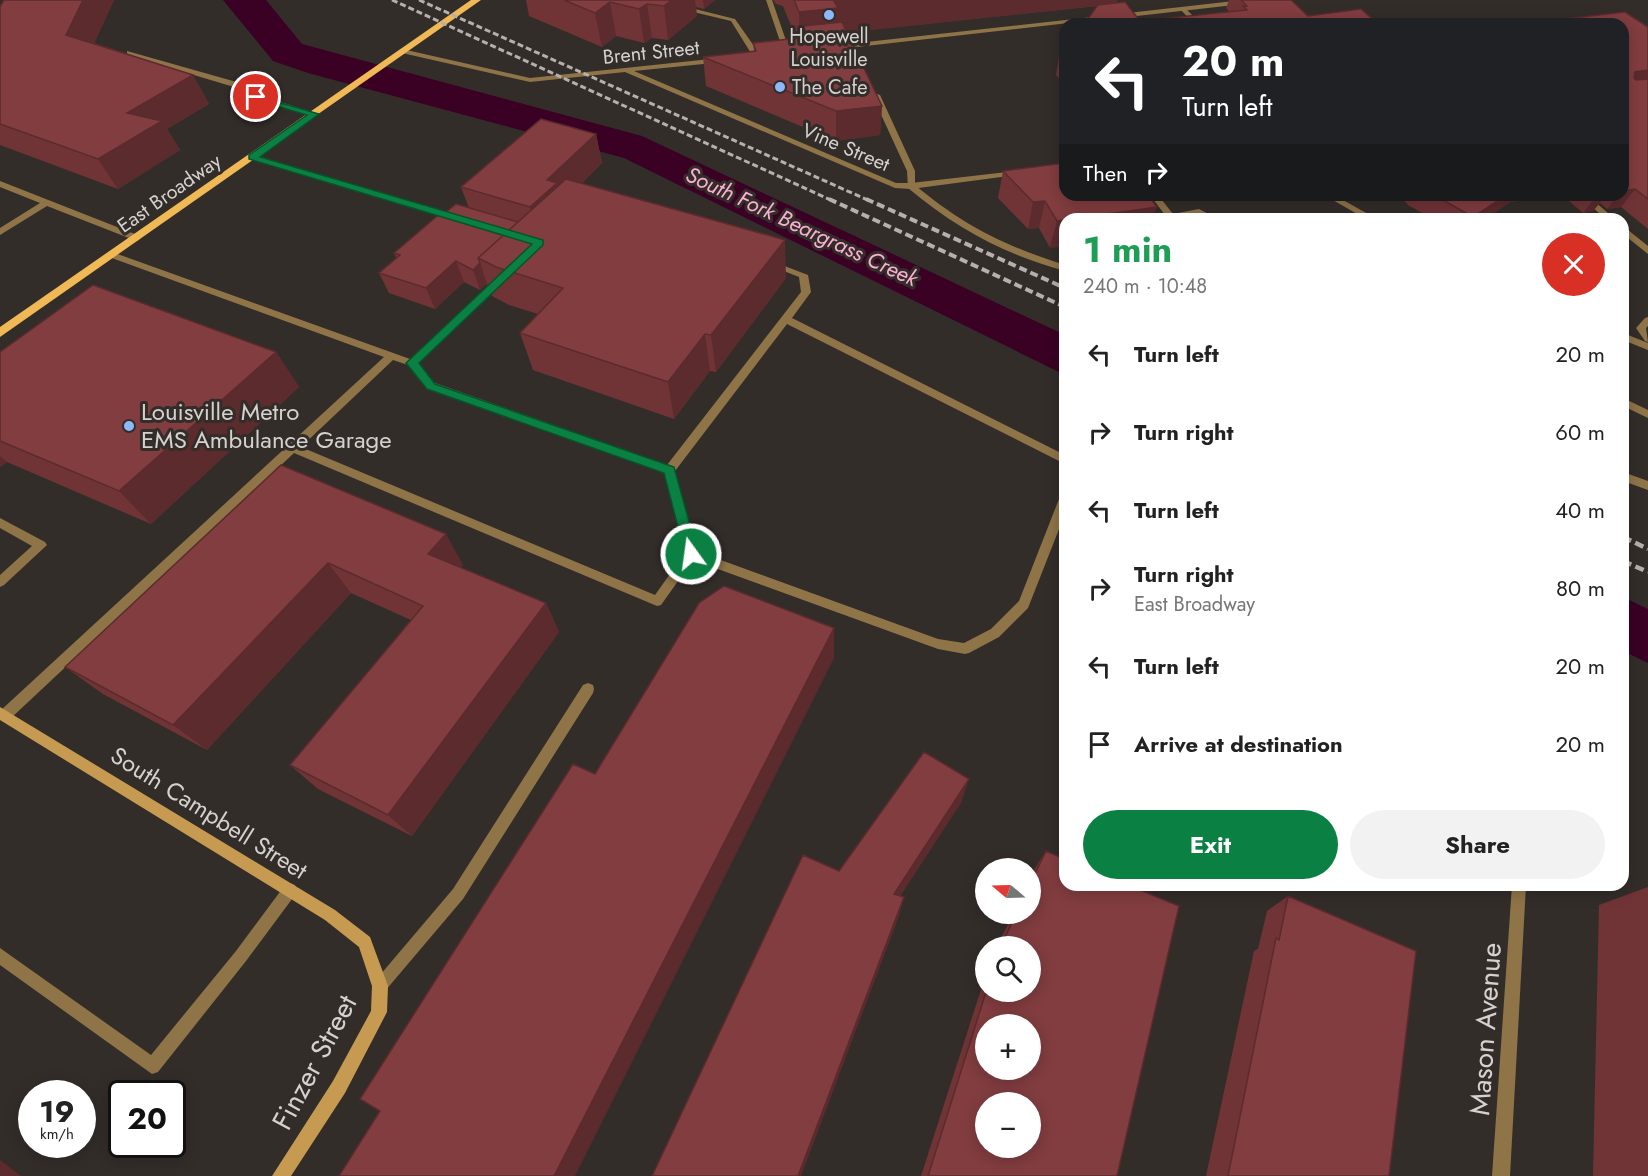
<!DOCTYPE html>
<html lang="en">
<head>
<meta charset="utf-8">
<style>
  body { margin:0; font-family:Jost,sans-serif; background:#f2f2f2; color:#222; height:100vh; display:flex; flex-direction:column; font-size:22px; white-space:nowrap }
  * { box-sizing:border-box; margin:0 }
  p { font-size:20px; color:#767676 }
  .icon { flex:none; width:33px; height:33px; fill:none; stroke:currentColor; stroke-width:2; stroke-linecap:round; stroke-linejoin:round }
  .map { position:relative; flex:1; overflow:hidden }
  .drawer { position:absolute; left:1059px; top:213px; width:570px; height:678px; display:flex; flex-direction:column; background:#fff; border-radius:18px; box-shadow:0 3px 15px #0003 }
  .drawer>* { flex:none }
  .guide { position:absolute; left:1059px; top:18px; width:570px; height:183px; border-radius:18px; box-shadow:0 3px 15px #0003; background:#202124; color:#fff; overflow:hidden }
  .needle { width:39px; rotate:289deg }
  .fabs { position:absolute; left:975px; top:858px; display:grid; gap:12px }
  .fabs a { display:grid; place-items:center; width:66px; height:66px; border-radius:50%; background:#fff; box-shadow:0 3px 15px #0003; font-size:30px }
  .speed { position:absolute; left:18px; top:1080px; display:flex; gap:12px; font-size:30px; font-weight:700; text-align:center }
  .speed>* { display:grid; place-content:center; width:78px; height:78px; border-radius:50%; background:#fff; box-shadow:0 3px 15px #0003; line-height:1 }
  .speed small { font-size:15px; font-weight:400 }
  .speed .limit { border:3px solid #111; border-radius:9px; background:#fff; color:#111 }
  .pin { position:absolute; display:grid; place-items:center; width:51px; height:51px; color:#fff; margin:-26px; border:3px solid #fff; border-radius:50%; box-shadow:0 2px 6px #0007 }
  .me { position:absolute; width:66px; margin:-33px; rotate:346deg; stroke-linejoin:round; filter:drop-shadow(0 0 4px #0008) }
  .turn { display:flex; align-items:center; gap:21px; height:126px; padding:0 24px; font-size:27px }
  .turn .icon { width:78px; height:78px; stroke-width:2.5 }
  .turn b { display:block; font-size:42px; line-height:51px }
  .then { display:flex; align-items:center; height:57px; padding:0 24px; background:#0003; gap:12px; font-size:22px }
  .round { display:grid; place-items:center; flex:none; width:63px; height:63px; border-radius:32px; background:#f2f2f2 }
  .overview { display:flex; align-items:center; justify-content:space-between; height:102px; padding:0 24px }
  h1 { font-size:36px; font-weight:700; line-height:45px; color:#1e9e55 }
  .primary-button { display:flex; gap:12px; margin-top:auto; padding:12px 24px }
  .primary-button a { flex:1; height:69px; border-radius:36px; background:#0b8043; color:#fff; font-size:24px; font-weight:700; line-height:69px; text-align:center }
  .primary-button a+a { background:#f2f2f2; color:#222 }
  ul { padding:0; list-style:none }
  li { display:flex; align-items:center; gap:18px; height:78px; padding:0 24px }
  li div { flex:1 }
  li b { display:block; font-size:22px }
  li em { font-style:normal }
  .map>svg:first-child { display:block }
  .water { fill:#3a0124 }
  .lines { fill:none; stroke-linecap:round; stroke-linejoin:round }
  .service { fill:#8f7448; fill-rule:evenodd }
  .minor { fill:#8f7448; fill-rule:evenodd }
  .secondary { fill:#c69b51; fill-rule:evenodd }
  .primary { fill:#f1b956; fill-rule:evenodd }
  .rail-far2 { stroke:#b5b0ae; stroke-width:3; stroke-dasharray:6 3; stroke-linecap:butt }
  .rail-far1 { stroke:#b5b0ae; stroke-width:4; stroke-dasharray:8 4; stroke-linecap:butt }
  .rail { stroke:#b5b0ae; stroke-width:4.5; stroke-dasharray:9 4.5; stroke-linecap:butt }
  .wall { fill:#703437 }
  .shaded-wall { fill:#5b2b2d }
  .building { fill:#823d40; stroke:#5b2b2d; stroke-width:1.5; fill-rule:evenodd }
  .route { fill:#0b8043; stroke:#07532c; stroke-width:1.5 }
  .poi-dot { fill:#8db9fc; stroke:#332d2a; stroke-width:2 }
  .labels { text-anchor:middle; stroke-width:6; stroke-linejoin:round; paint-order:stroke }
  .far-poi-label { font-size:20px; fill:#d5d1cf; stroke:#332d2a }
  .far-street-label { font-size:20px; fill:#d5d1cf; stroke:#332d2a }
  .far-water-label { font-size:22px; font-style:italic; fill:#fbafd3; stroke:#332d2a }
  .poi-label { font-size:24px; fill:#d5d1cf; stroke:#332d2a; text-anchor:start }
  .street-label { font-size:24px; fill:#d5d1cf; stroke:#332d2a }
  .near-street-label { font-size:28px; fill:#d5d1cf; stroke:#332d2a }
</style>
</head>
<body>
<div class="map">
<svg width="1648" height="1176" viewBox="0 0 1648 1176">
  <rect width="100%" height="100%" fill="#332d2a"/>
  <path class="water" d="M223,0H266L302,44L642,136L1065,335V375L624,158L308,73L273,61Z
    M1623,597L1648,609V663L1623,651Z"/>
  <g class="lines">
    <path class="service" d="M766,0H772L791,55L784,53Z
      M683,6L735,19L761,56L754,58L731,21L681,9L680,8Z
      M1181,8H1185L1201,24H1194L1181,10Z
      M127,51L240,83L259,95L318,114L314,116L253,99L234,87L127,55Z
      M873,93L880,95L915,171V185C964,226 1005,246 1065,265V271C1004,254 957,229 908,188L907,171L872,95Z
      M249,155H255L460,217L453,219L249,159Z
      M0,181L140,236L141,238L137,241L134,240L47,206L0,235V228L40,203L0,187Z
      M1150,195H1158L1173,214L1199,209L1218,219H1207L1198,215L1168,219Z
      M1578,195H1587L1615,219H1606Z
      M1623,226L1648,246V254L1623,234Z
      M112,252L410,359L498,277H504V281L418,363L435,383L667,465L801,292L799,277L766,264L771,261L774,262L808,275L811,292L792,318L1065,455V464L787,324L675,471L696,551L938,639L964,643L991,629L1019,601L1059,499L1065,495V514L1028,608L999,637L969,653L965,654L938,649L693,560L661,605L657,606L294,453L10,719L5,721L0,718V711L384,357L109,257V253ZM393,360L408,365L427,389L664,473L685,553L655,595L301,447Z
      M1648,317V326L1646,328L1648,342L1645,341L1636,328L1645,318Z
      M1623,398L1648,410V418L1623,406Z
      M1623,472L1648,481V490L1623,481Z
      M0,518L45,542L47,545L4,585L0,587V575L32,546L0,528Z
      M588,683L593,685L594,689L593,693L463,899L385,991L380,994L375,991L372,986L375,981L453,889L583,685Z
      M290,883L295,885L297,890L295,895L246,961L158,1072L152,1074L0,965V948L151,1055L236,951L285,885Z"/>
    <path class="minor" d="M1243,0H1264L1261,2L1119,18L1116,16L1119,14Z
      M1102,16L1105,18L1104,19L839,49L835,47L839,45Z
      M402,49L530,78L720,58L724,60L723,62L634,71L896,183H911L1016,171L1020,173L1016,175L911,189L895,188L625,72L530,82L402,53Z
      M1324,195H1334L1377,219H1366Z
      M1623,333L1648,343V350L1623,340Z
      M1512,885H1526L1510,1176H1492Z"/>
    <path class="secondary" d="M0,707L335,910L370,937L388,986L387,1012L345,1093L291,1176H272L333,1081L371,1011L372,986L359,947L325,920L0,720Z"/>
    <path class="primary" d="M471,0H481L0,337V327Z"/>
    <path class="rail-far2" d="M392,0L833,201
      M419,0L870,201"/>
    <path class="rail-far1" d="M829,199L1065,307
      M866,199L1065,288"/>
    <path class="rail" d="M1623,537L1648,549
      M1623,561L1648,572"/>
  </g>
  <path class="wall" d="M4,0H114L94,43L193,75L209,104L167,129L180,150L118,189L0,145V7Z
    M526,0H715L704,9L696,7L697,16L668,40L652,38L644,43L616,36L602,47L529,16Z
    M773,0H1117V3L1140,21L1230,12L1226,8L1229,0H1291L1308,16L1378,24H1084L1098,6L878,29L847,33L882,106L880,135L836,141L706,86L703,57L754,51L753,43L796,38L783,6L776,4Z
    M1648,27V229L1621,207L1607,209L1600,203L1593,211L1583,213L1562,195L1510,202L1485,219H1433L1408,205L1399,195H1623Z
    M1065,49V85L1056,75L1059,57Z
    M596,134L602,163L582,183L786,278L716,372L710,371L674,419L533,370L520,333L538,314L509,305L492,296L487,284L480,290L464,282L435,309L389,293L379,273L396,258L394,253L446,212L469,208L461,187Z
    M1003,171L1065,195L1050,248L1039,228L1028,229L998,198Z
    M0,352H276L299,387L151,524L7,462L0,467Z
    M281,465L463,565L460,567L546,603L559,632L412,836L318,789L290,765L411,620L351,593L207,750L103,694L65,667Z
    M1046,851L1117,1176H921L986,974V992H1030V946H997L1013,914H1030V876Z
    M1648,887V1176H1593L1599,905Z
    M1288,896L1389,1176H1206L1254,951L1258,949L1267,911Z"/>
  <path class="shaded-wall" d="M83,0H114L85,64L66,35Z
    M672,0H695L697,16L668,40L664,6Z
    M703,0H715L704,9Z
    M842,0H1117L1115,12L1103,5L808,37L803,26V46H800L799,12L834,1Z
    M610,2L616,36L602,47L595,13Z
    M647,4L652,38L644,43L639,9Z
    M1648,70V86L1623,90L1635,72Z
    M193,75L209,104L167,129L180,150L118,189L98,159L127,113Z
    M882,106L880,135L836,141V111Z
    M596,134L602,163L562,203L538,236L530,207L547,180Z
    M1635,189L1621,207L1607,209L1618,195H1623V191Z
    M1506,195H1562L1510,202L1485,219H1471L1473,217Z
    M1597,195H1606L1593,211L1583,213Z
    M1045,201L1039,228L1028,229L1033,202Z
    M1157,207L1153,219H1070Z
    M1065,220V246L1050,248L1057,221Z
    M785,240L786,278L716,372L711,335Z
    M456,261L464,282L435,309L426,288Z
    M480,263L487,284L480,290L473,270Z
    M705,334L710,371L674,419L668,382Z
    M276,352L299,387L151,524L119,491Z
    M0,456L7,462L0,467Z
    M446,534L463,565L446,584L428,554Z
    M328,563L351,593L207,750L173,725Z
    M546,603L559,632L412,836L388,815Z
    M834,628V658L575,1176H554Z
    M969,779L961,803L890,912L894,894Z
    M904,897L899,916L801,1176H798Z
    M0,1160L21,1176H0Z"/>
  <path class="building" d="M4,0H83L66,35L193,75L127,113L162,121L98,159L0,124V7Z
    M564,0H672L664,6L647,4L639,9L610,2L595,13Z
    M794,0H842L834,1L838,8L799,12Z
    M1241,0H1291L1308,16L1361,9L1378,24H1084L1098,5L1125,2L1140,21L1247,10L1243,6H1247Z
    M1625,12L1648,27V70L1635,72L1634,78L1636,80L1648,79V199L1635,189L1623,191V24H1521Z
    M842,22L882,106L836,111L703,57L756,51L753,43L808,37L803,26Z
    M1065,49V63L1059,57Z
    M541,119L596,134L547,180L557,183L530,207L461,187Z
    M1065,163V195H1148L1157,207L1057,221L1045,201L1033,202L1003,171Z
    M566,179L785,240L711,335L705,334L668,382L520,333L563,288L496,267L478,258Z
    M1434,195H1506L1473,217Z
    M456,204L518,222L478,258L480,263L473,270L456,261L426,288L379,273L400,255L394,253L443,211L446,212Z
    M93,285L276,352L119,491L0,441V352Z
    M281,465L446,534L428,554L546,603L388,815L290,765L423,606L328,563L173,725L65,667Z
    M724,586L834,628L554,1176H339L380,1111L360,1099L573,764L595,774L699,603Z
    M924,752L969,779L894,894L904,897L798,1176H652L803,855L839,871Z
    M1046,851L1065,859V885H1128L1179,906L1117,1176H928L986,992H1030V946H1001L1016,914H1030V884ZM986,1024H1030V1070H986ZM986,1102H1030V1148H986Z
    M1288,896L1416,951L1389,1176H1228L1276,938L1279,940Z"/>
  <path class="route" d="M253,95L319,114L260,157L543,240V245L419,363L435,384L674,467L698,554L696,558L691,560L685,554L664,473L427,389L406,363L532,244L249,159V155L307,115L253,99Z"/>
  <g class="poi-dot">
    <circle cx="829" cy="15" r="6"/>
    <circle cx="780" cy="87" r="6"/>
    <circle cx="129" cy="426" r="6"/>
  </g>
  <g class="labels">
    <g class="far-poi-label">
      <text x="829" y="43">Hopewell<tspan x="829" dy="23">Louisville</tspan></text>
      <text x="792" y="94" text-anchor="start">The Cafe</text>
    </g>
    <g class="far-street-label">
      <text transform="translate(651 52) rotate(-6)" y="7">Brent Street</text>
      <text transform="translate(846 147) rotate(23)" y="7">Vine Street</text>
      <text transform="translate(169 193) rotate(-35)" y="7">East Broadway</text>
    </g>
    <g class="far-water-label">
      <text transform="translate(802 226) rotate(25)" y="8">South Fork Beargrass Creek</text>
    </g>
    <g class="poi-label">
      <text x="141" y="420">Louisville Metro<tspan x="141" dy="28">EMS Ambulance Garage</tspan></text>
    </g>
    <g class="street-label">
      <text transform="translate(209 813) rotate(32)" y="8">South Campbell Street</text>
    </g>
    <g class="near-street-label">
      <text transform="translate(1485 1029) rotate(-86)" y="10">Mason Avenue</text>
      <text transform="translate(314 1062) rotate(-62)" y="10">Finzer Street</text>
    </g>
  </g>
</svg>
<div class="fabs">
<a><svg class="needle" viewBox="-14 -14 28 28"><path d="M0-13l5 13h-10z" fill="#e53935"/><path d="M0 13l5-13h-10z" fill="#767676"/></svg></a>
<a><svg class="icon" aria-label="search" viewBox="0 0 24 24"><circle cx="10" cy="10" r="6"/><path d="M15 15l6 6"/></svg></a>
<a>+</a>
<a>−</a>
</div>
<div class="speed"><div>19<small>km/h</small></div><div class="limit">20</div></div>
<div class="pin" style="left:256px;top:97px;background:#d93025"><svg class="icon" aria-label="arrive" viewBox="0 0 24 24"><path d="M6 21V4h12l-3 4 3 4H6"/></svg></div>
<svg class="me" style="left:691px;top:554px" viewBox="-20 -20 40 40"><circle r="17" fill="#0b8043" stroke="#fff" stroke-width="3"/><path d="M0-11L8 9 0 5-8 9z" fill="#fff"/></svg>
<div class="guide">
<div class="turn"><svg class="icon" aria-label="left" viewBox="0 0 24 24"><path d="M17 20v-9H6M10 6l-5 5 5 5"/></svg><div><b>20 m</b>Turn left</div></div>
<div class="then">Then<svg class="icon" aria-label="right" viewBox="0 0 24 24"><path d="M7 20v-9h11M14 6l5 5-5 5"/></svg></div>
</div>
<section class="drawer">
<div class="overview"><div><h1>1 min</h1><p>240 m · 10:48</p></div><a class="round" style="background:#d93025;color:#fff"><svg class="icon" aria-label="close" viewBox="0 0 24 24"><path d="M6 6l12 12M18 6L6 18"/></svg></a></div>
<ul>
<li><svg class="icon" aria-label="left" viewBox="0 0 24 24"><path d="M17 20v-9H6M10 6l-5 5 5 5"/></svg><div><b>Turn left</b></div><em>20 m</em></li>
<li><svg class="icon" aria-label="right" viewBox="0 0 24 24"><path d="M7 20v-9h11M14 6l5 5-5 5"/></svg><div><b>Turn right</b></div><em>60 m</em></li>
<li><svg class="icon" aria-label="left" viewBox="0 0 24 24"><path d="M17 20v-9H6M10 6l-5 5 5 5"/></svg><div><b>Turn left</b></div><em>40 m</em></li>
<li><svg class="icon" aria-label="right" viewBox="0 0 24 24"><path d="M7 20v-9h11M14 6l5 5-5 5"/></svg><div><b>Turn right</b><p>East Broadway</p></div><em>80 m</em></li>
<li><svg class="icon" aria-label="left" viewBox="0 0 24 24"><path d="M17 20v-9H6M10 6l-5 5 5 5"/></svg><div><b>Turn left</b></div><em>20 m</em></li>
<li><svg class="icon" aria-label="arrive" viewBox="0 0 24 24"><path d="M6 21V4h12l-3 4 3 4H6"/></svg><div><b>Arrive at destination</b></div><em>20 m</em></li>
</ul>
<div class="primary-button"><a>Exit</a><a>Share</a></div>
</section>
</div>
</body>
</html>
